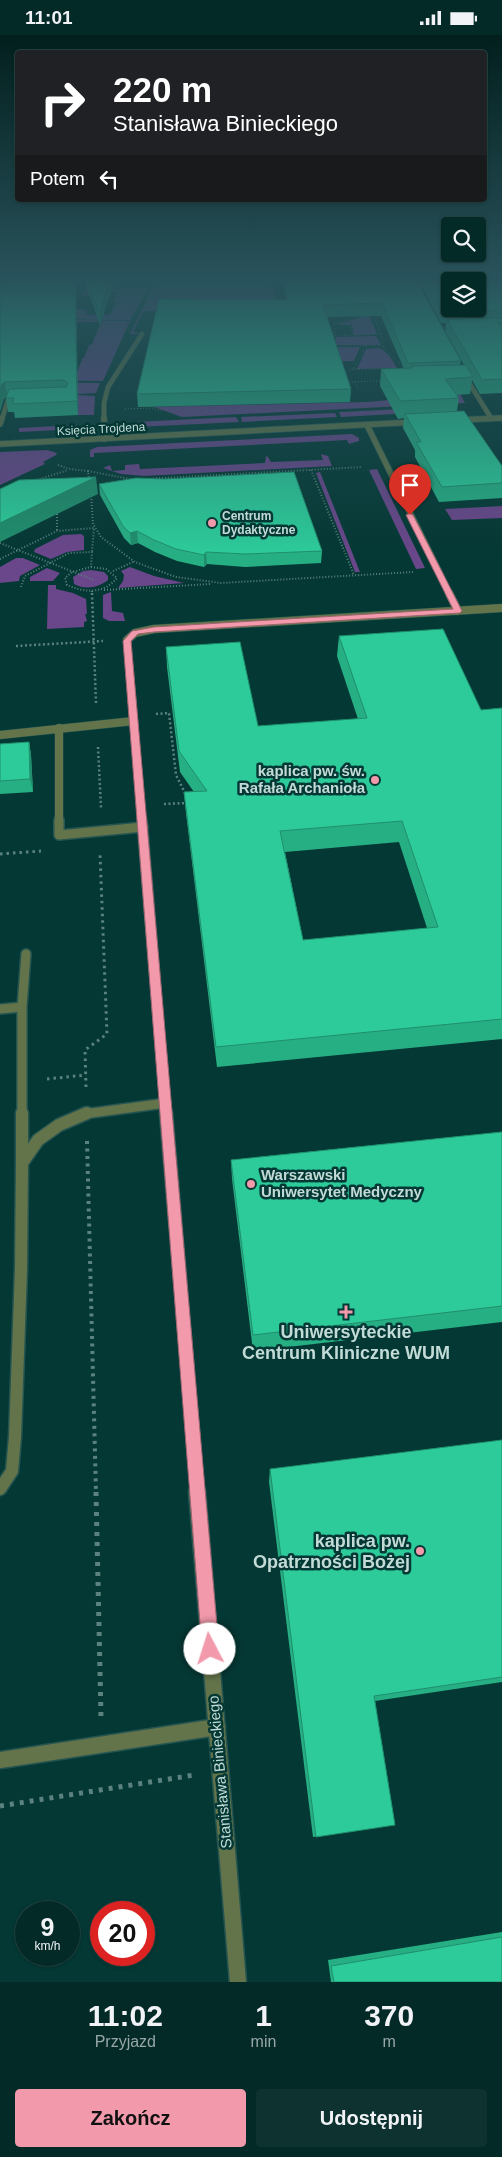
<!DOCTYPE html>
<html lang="pl">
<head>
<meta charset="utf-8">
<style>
  body { margin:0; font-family:Helvetica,sans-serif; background:#0d322f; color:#f1f3f6; height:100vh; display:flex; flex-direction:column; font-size:19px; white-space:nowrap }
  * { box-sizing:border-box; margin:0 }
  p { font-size:16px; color:#97a7a7 }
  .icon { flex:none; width:28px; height:28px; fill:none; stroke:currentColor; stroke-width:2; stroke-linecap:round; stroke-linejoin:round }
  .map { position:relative; height:1947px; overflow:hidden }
  .details { display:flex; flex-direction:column; background:#032a27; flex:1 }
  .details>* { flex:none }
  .top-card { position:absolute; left:15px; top:15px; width:472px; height:152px; border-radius:5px; box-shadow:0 1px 4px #0004,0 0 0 1px #244644; background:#202124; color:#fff; overflow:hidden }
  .fabs { position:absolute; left:441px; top:182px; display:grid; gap:10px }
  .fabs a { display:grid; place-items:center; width:45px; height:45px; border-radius:5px; background:#032a27; box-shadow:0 1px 4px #0004,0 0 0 1px #244644; font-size:25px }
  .speed { position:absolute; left:15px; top:1866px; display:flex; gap:10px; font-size:25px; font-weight:700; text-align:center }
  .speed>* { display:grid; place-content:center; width:65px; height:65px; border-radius:50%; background:#032a27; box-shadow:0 1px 4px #0004,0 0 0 1px #244644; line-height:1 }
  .speed small { font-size:12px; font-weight:400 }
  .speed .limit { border:8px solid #d22; background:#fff; color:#111 }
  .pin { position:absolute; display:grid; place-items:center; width:42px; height:42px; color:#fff; margin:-51px -21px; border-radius:50% 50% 50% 0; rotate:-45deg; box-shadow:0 0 5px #0007 }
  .pin .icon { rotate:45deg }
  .me { position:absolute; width:55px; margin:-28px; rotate:355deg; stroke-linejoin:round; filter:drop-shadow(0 0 4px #0008) }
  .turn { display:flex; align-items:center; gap:18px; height:105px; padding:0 15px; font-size:22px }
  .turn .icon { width:65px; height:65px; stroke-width:2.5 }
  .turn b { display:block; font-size:35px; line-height:42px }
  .then { display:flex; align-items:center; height:48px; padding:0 15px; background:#0003; gap:10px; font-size:19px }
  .eta { display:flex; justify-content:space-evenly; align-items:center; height:85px; text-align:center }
  .eta b { font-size:30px; font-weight:800; line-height:35px }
  .cta { display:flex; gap:10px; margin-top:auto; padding:10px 15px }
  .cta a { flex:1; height:58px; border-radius:5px; background:#f29aac; color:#111; font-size:20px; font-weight:800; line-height:58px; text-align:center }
  .cta a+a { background:#0d322f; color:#f1f3f6 }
  .status { display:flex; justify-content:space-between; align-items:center; height:35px; padding:0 25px; background:#032a27; direction:ltr }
  .status svg { height:14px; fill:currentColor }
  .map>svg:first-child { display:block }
  .green { fill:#6a468a }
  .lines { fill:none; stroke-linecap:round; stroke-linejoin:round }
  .service-far5-casing { stroke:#265551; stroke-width:5.5 }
  .service-far4-casing { stroke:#265551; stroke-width:7 }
  .service-far3-casing { stroke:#265551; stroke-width:9 }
  .service-far2-casing { stroke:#265551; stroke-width:12 }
  .service-far1-casing { stroke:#265551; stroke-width:15 }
  .service-casing { stroke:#265551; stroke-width:19 }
  .minor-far1-casing { stroke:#265551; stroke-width:5.5 }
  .minor-casing { stroke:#265551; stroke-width:7 }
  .path-far5 { stroke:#5b827e; stroke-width:1; stroke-dasharray:1 2; stroke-linecap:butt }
  .path-far4 { stroke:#5b827e; stroke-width:2; stroke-dasharray:1 2; stroke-linecap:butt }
  .path-far3 { stroke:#5b827e; stroke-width:2.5; stroke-dasharray:2 2.5; stroke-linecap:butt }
  .path-far2 { stroke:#5b827e; stroke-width:3; stroke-dasharray:2.5 4; stroke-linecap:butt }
  .path-far1 { stroke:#5b827e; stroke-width:4; stroke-dasharray:3 4.5; stroke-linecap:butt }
  .path { stroke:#5b827e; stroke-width:5; stroke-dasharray:4 6; stroke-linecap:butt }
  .service-far5 { stroke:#63744a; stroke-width:4.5 }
  .service-far4 { stroke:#63744a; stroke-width:5.5 }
  .service-far3 { stroke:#63744a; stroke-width:8 }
  .service-far2 { stroke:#63744a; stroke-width:9 }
  .service-far1 { stroke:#63744a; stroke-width:12 }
  .service { stroke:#63744a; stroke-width:16 }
  .minor-far1 { stroke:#63744a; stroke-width:4.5 }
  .minor { stroke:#63744a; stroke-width:5.5 }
  .wall { fill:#27af84; fill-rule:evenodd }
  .shaded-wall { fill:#208e6c }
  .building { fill:#2dcb9a; stroke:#208e6c; fill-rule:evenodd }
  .route { fill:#f29aac; stroke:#9d6470 }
  .poi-dot { fill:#f29aac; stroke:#043834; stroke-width:2 }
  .labels { text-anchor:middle; stroke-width:5; stroke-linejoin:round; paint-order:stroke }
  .far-street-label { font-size:12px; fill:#c3dbd7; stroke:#043834 }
  .far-poi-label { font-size:12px; font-weight:bold; fill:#c3dbd7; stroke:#043834; text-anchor:start }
  .poi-label { font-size:15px; font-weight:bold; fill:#c3dbd7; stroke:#043834; text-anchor:end }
  .street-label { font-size:15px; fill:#c3dbd7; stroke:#043834 }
  .near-poi-label { font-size:18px; font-weight:bold; fill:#c3dbd7; stroke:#043834 }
</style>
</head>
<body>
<div class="status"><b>11:01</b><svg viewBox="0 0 49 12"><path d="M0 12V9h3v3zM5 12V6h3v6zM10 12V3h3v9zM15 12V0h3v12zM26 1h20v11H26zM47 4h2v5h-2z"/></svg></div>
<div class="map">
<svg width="502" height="1947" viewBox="0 0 502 1947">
  <rect width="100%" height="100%" fill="#043834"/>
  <path class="green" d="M154,250H273L283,299L160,276H144L133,297L142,299H130Z
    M149,253L130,285L72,284L76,274L87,275V280H110L116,267L113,266L117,257H92L90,261H82L86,255Z
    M369,280L377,299L354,300L352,290L338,289Z
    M73,285L130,286L103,346L37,345L77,338L82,324L84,323L89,310L92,309L101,287H75Z
    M376,301L381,310H334L336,302Z
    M360,312L354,326L323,327L299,313Z
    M378,313C386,315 393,325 397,333L357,334L366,314Z
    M17,347L100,348L96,358L78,359Z
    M454,347L465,368L182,382L154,372L367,367L400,364Z
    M78,360L95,361L94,380H78Z
    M425,373L430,377L341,382L339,377Z
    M335,378L337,382L242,387L241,382Z
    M236,382L239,387L136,392V387Z
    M77,390L78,394L19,397V393Z
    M352,399L359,403V406L349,409L347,405L94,418V422H90V415L97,412Z
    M47,415L57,418L56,420L43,427L45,429L0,450V417Z
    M321,419L328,421L332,431L144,441L121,439L103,433L110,430L112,436L125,435V430L139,429L140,434L265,428L266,421L268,422L271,427L323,425Z
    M377,434L425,533L416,534L369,435Z
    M320,437L360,537H355L316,438Z
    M502,471V483L452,485L445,474Z
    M81,499L84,501V515L67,517L51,524L34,517L35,514L63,500Z
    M16,523H23L40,530L20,541L19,546L0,548V532Z
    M130,532L154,541L184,548L118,553L123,546L124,540L121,536Z
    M47,533L60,538L53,546H30V542Z
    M91,535L104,537L108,541V545C98,553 85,555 74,549L73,542L83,536Z
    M48,550H56V554L73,558L86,564L87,579H85L87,586L84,587V592L47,594Z
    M111,557L112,576L123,578L125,586H109L103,583V560Z"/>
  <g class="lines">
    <defs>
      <path id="service-far5" d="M2,384L8,365H17
        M104,384V368L108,352L142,299"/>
      <path id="service-far4" d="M104,383V404
        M0,389L2,383
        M367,390L450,559"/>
      <path id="service-far3" d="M449,558L458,576
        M59,693V786
        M0,700L134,686
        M142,786L127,605L135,598L154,594L502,573"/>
      <path id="service-far2" d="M59,785V800L143,792
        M142,785L166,1079
        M0,974L22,972
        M22,1079V972L26,919
        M84,1079L166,1068"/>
      <path id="service-far1" d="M22,1078V1128
        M166,1078L198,1458
        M0,1454L12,1436L15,1402L21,1234L22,1128L38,1105L59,1090L87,1078"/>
      <path id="service" d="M197,1457L238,1947
        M0,1725L217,1692"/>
      <path id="minor-far1" d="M466,343L491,383
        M484,384L502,383"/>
      <path id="minor" d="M458,385L502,383
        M0,409L416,387"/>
    </defs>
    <use href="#service-far5" class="service-far5-casing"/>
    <use href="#service-far4" class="service-far4-casing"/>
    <use href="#service-far3" class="service-far3-casing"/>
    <use href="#service-far2" class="service-far2-casing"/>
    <use href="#service-far1" class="service-far1-casing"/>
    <use href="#service" class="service-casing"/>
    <use href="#minor-far1" class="minor-far1-casing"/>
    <use href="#minor" class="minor-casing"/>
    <path class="path-far5" d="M267,247L274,249L279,268
      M274,248L288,249
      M153,249L268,248
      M110,254L151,253
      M74,271L81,256L91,247
      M137,278L153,248
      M330,279L335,291L334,301L381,299L372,278
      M74,284L126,285
      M107,286L121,294
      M334,289L365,280
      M337,289L350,290L353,300
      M381,299L384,314L405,334
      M333,311H383
      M353,334H390
      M343,337L353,334L366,311
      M346,347L382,346
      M355,347L359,355
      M125,374L152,373L161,376"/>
    <path class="path-far4" d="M58,430L69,434L88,436L89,446
      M311,435L354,540
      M88,436L130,444
      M144,444L362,432
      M34,446L68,435
      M91,458L93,489L101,502L135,527L176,542L221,548L413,537
      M57,476V496
      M0,508L94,545
      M0,524L57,496L94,493L92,517
      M91,532L106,534L117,543C104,559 85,558 67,550L65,543L72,537Z
      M113,536L133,527
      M21,552L25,541L69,518L92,517L91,532
      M104,555L211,549
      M92,556V559"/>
    <path class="path-far3" d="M92,558L96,668
      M16,611L103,606
      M156,679L169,678L176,740L186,760
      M98,712L101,773
      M164,769L187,768"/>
    <path class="path-far2" d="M0,819L41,816
      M47,1044L86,1040
      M86,1052L85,1015L107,999L100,819"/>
    <path class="path-far1" d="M87,1106L96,1458"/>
    <path class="path" d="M96,1457L101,1682
      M0,1771L194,1740"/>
    <use href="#service-far5" class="service-far5"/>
    <use href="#service-far4" class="service-far4"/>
    <use href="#service-far3" class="service-far3"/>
    <use href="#service-far2" class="service-far2"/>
    <use href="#service-far1" class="service-far1"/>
    <use href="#service" class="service"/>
    <use href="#minor-far1" class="minor-far1"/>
    <use href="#minor" class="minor"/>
  </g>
  <path class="wall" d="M0,247H76L78,380L15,383L14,377H8L6,362L4,364Z
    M85,247H114L100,290Z
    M285,247H417L461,326L460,331L464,330L445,296L446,288H441L419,247H502V358L480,359L472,345L470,359L456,360L459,363L457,376L502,431V463L439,467L415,422V415L403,393L404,383L398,384L380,351L381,334H404L381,281L327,282L351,354L350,367L138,372L137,359L286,265Z
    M99,449L322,516L321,528L245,532L207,529L204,532L177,526L155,517L138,508L131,510L124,503L100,460Z
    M339,601L481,675L502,673V1004L217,1032L186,778L184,757H194L180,737L167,632L166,612L258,691L358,684L337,621ZM399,807L427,893L303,905L285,817Z
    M29,707L31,720L33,757L0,759V709Z
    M502,1097V1287L253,1316L232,1144L231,1125Z
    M502,1405V1647L375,1666L395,1790L313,1802L269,1447L270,1434Z
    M502,1897V1947H331L328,1925Z"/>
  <path class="shaded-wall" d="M75,247H76L78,380L77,366Z
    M109,247H114L100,290L99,277Z
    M5,347L7,361L4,364L0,377V354L2,349Z
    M96,442L98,459L0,507V488Z
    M137,496L138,508L131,510L130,498Z
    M206,517L207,529L204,532V520Z
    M29,707L31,720L33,757L30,744Z"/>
  <path class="building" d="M0,247H75L77,366L13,369L14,363H6L9,354L66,352L68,348L64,345L5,347L2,349L0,354Z
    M88,247H109L99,277Z
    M286,247H417L461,326L408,328L382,268L323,270L351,354L137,359L159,264L287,265Z
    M426,247H450V274H478V247H502V275L442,276Z
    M502,283V287H498L502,294V323H501L502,324V344L482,345L447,284Z
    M466,330L473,342L445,344L459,363L400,366L381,334L412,333V331Z
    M464,376L502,431V448L442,452L416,407H421L405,379Z
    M294,437L322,516L245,519L206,517L204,520L176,514L154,505L137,496L130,498L123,491L99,449L136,443L164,444Z
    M96,442L0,488V454L19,445Z
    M443,594L481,675L502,673V984L216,1012L184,757L207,756L179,716L166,612L240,607L258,691L367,683L339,601ZM402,786L438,892L303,905L280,796Z
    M29,707L30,744L0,746V709Z
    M502,1097V1271L253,1300L231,1125Z
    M502,1405V1642L374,1661L395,1790L316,1802L270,1434Z
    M502,1902V1947H334L331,1931Z"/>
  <linearGradient id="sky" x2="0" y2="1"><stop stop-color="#021f1d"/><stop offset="0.47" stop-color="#29535c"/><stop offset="1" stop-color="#29535c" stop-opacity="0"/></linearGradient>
  <rect width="502" height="520" fill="url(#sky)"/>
  <path class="route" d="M410,478L413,480L462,576L460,578L154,597L138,599L131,606L219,1614L217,1621L210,1623L204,1621L202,1614L123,606L132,596L154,592L453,574L406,480Z"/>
  <g class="poi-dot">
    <circle cx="212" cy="488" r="5"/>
    <circle cx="375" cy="745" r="5"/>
    <circle cx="251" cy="1149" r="5"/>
    <path d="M343.5 1269.5h5v5h5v5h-5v5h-5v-5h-5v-5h5z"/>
    <circle cx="420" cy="1516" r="5"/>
  </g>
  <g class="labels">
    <g class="far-street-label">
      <text transform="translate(101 394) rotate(-3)" y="4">Księcia Trojdena</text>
    </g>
    <g class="far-poi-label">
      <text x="222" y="485">Centrum<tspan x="222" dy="14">Dydaktyczne</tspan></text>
    </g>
    <g class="poi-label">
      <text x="365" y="741">kaplica pw. św.<tspan x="365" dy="17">Rafała Archanioła</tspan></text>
      <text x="261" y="1145" text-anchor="start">Warszawski<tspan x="261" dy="17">Uniwersytet Medyczny</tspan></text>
    </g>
    <g class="street-label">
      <text transform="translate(220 1737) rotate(-95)" y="5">Stanisława Binieckiego</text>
    </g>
    <g class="near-poi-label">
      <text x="346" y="1303">Uniwersyteckie<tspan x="346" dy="21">Centrum Kliniczne WUM</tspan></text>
      <text x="410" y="1512" text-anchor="end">kaplica pw.<tspan x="410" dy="21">Opatrzności Bożej</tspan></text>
    </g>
  </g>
</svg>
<div class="fabs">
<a><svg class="icon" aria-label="search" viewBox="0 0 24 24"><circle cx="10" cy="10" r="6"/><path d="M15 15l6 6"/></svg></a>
<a><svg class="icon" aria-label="layers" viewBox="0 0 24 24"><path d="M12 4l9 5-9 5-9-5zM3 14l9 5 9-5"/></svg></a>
</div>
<div class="speed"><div>9<small>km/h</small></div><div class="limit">20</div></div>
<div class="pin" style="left:410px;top:480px;background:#d93025"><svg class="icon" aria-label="arrive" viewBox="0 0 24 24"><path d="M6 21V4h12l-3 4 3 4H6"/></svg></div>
<svg class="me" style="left:210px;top:1614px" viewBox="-20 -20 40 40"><circle r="19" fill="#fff"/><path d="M0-13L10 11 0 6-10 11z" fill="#f29aac"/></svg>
<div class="top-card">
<div class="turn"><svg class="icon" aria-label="right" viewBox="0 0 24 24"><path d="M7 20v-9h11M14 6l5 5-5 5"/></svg><div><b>220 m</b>Stanisława Binieckiego</div></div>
<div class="then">Potem<svg class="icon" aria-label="left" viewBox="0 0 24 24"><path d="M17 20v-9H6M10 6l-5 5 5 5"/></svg></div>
</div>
</div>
<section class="details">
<div class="eta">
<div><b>11:02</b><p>Przyjazd</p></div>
<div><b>1</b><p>min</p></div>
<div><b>370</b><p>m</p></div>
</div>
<div class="cta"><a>Zakończ</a><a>Udostępnij</a></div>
</section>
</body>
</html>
